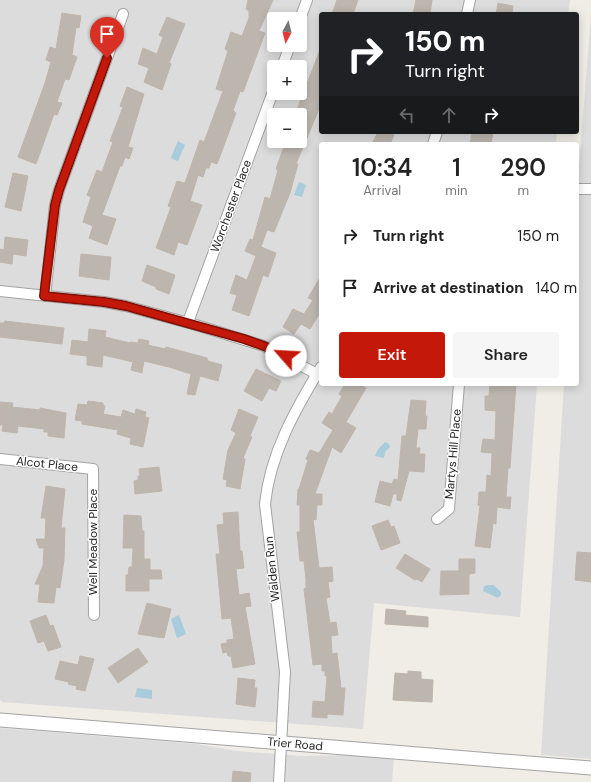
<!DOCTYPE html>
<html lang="en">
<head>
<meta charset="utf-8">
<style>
  body { margin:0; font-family:"DM Sans",sans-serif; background:#f6f6f6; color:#222; height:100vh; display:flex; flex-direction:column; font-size:15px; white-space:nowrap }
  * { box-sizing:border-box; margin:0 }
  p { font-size:13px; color:#767676 }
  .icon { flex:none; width:22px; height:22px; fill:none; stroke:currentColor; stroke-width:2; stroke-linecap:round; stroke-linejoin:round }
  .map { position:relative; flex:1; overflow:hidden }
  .panel { position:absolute; left:319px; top:142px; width:260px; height:244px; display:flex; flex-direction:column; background:#fff; border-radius:4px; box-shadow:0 2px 10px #0003 }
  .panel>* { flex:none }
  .hud { position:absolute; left:319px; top:12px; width:260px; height:122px; border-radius:4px; box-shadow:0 2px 10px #0003; background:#202124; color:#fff; overflow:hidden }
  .needle { width:26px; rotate:187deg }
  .controls { position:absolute; left:267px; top:12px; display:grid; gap:8px }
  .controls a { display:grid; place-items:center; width:40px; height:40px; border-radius:4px; background:#fff; box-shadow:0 2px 10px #0003; font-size:20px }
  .pin { position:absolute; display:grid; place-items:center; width:34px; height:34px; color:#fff; margin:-41px -17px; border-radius:50% 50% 50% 0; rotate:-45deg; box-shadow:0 0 4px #0007 }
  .pin .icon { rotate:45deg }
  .me { position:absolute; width:44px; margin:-22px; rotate:296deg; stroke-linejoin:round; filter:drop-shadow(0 0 3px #0008) }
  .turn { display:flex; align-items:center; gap:14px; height:84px; padding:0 20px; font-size:18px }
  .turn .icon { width:52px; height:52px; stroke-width:2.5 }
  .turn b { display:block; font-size:28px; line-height:34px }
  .lanes { display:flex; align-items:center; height:38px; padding:0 20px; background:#0003; justify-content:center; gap:20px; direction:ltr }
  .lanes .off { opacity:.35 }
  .eta { display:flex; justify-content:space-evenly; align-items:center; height:68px; text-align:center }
  .eta b { font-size:24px; font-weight:600; line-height:28px }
  .primary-button { display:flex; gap:8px; margin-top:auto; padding:8px 20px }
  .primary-button a { flex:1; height:46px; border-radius:4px; background:#c4180a; color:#fff; font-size:16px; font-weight:600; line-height:46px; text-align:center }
  .primary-button a+a { background:#f6f6f6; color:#222 }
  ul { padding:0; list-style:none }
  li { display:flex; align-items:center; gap:12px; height:52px; padding:0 20px }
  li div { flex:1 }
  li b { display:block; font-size:15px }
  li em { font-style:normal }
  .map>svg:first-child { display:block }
  .residential { fill:#dddcdc; fill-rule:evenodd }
  .water { fill:#a8ccdb }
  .building { fill:#bcb6af; stroke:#c0b5a9 }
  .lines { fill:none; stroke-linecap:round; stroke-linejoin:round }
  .minor-casing { stroke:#a3a3a3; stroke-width:12 }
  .tertiary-casing { stroke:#a3a3a3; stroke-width:15 }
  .minor { stroke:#fff; stroke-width:10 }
  .tertiary { stroke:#fff; stroke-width:13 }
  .route-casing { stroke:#7f1006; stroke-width:10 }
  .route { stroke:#c4180a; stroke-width:7 }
  .labels { text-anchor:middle; stroke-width:3; stroke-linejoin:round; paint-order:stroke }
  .street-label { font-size:12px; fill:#1f1f1f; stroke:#fff }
</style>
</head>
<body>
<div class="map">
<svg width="591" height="782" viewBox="0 0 591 782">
  <rect width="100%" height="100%" fill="#efede6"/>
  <path class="residential" d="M0,0H570L568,14H321V132H557L556,144H321V384H537L520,617L374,603L363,729L2,702L0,700ZM274,19H300V45H274ZM274,67H300V93H274ZM274,115H300V141H274Z
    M591,15V759L541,755L564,384H577V191Z
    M0,728L197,744L237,751L301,756L362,755L394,758L392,782H0Z"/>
  <path class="water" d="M178,141L185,145L178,161L172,159L171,157Z
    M299,182L306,185L302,197L294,195Z
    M385,442L389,444L390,447L385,452L384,458L375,456L378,449Z
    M490,585H494L501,592V595L498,598L483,591L484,586Z
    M179,615L186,634L177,638L171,619Z
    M137,688L152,690V699L135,697Z"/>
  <path class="building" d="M248,0H273L259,31L265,33L243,92L240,91L233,111L236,113L217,164L211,162L209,168H206L203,177L198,175L190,201L202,205L187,245L178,242L174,255L156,248L171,207L168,206L177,181L185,183L200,140L204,142L223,91L216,89L228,51L225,49L231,32L242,36L249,18V11L246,9Z
    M337,0H358L353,14H332Z
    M416,0H432L430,14H413Z
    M498,3L513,6L512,14H496Z
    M62,13L81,16L79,28L76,27L72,55L77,57L69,80L65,79L57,102L62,103L57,115L54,114L36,164L18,157L45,83L51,62L46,60L50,47L56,49Z
    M167,17L185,24L169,63L171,64L162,90L144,82L149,68L138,64L143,48L157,54L163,37L159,35Z
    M320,50L321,104L296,164H298L290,193L274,232L267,230L261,247L276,253L268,277L263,275L249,316L232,310L237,295L230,293L236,275L247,280L256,256L245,251L250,239L253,240L265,197L270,199L278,170L276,169L286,141H300V115H295Z
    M127,87L144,94L128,147L133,148L129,159L125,157L122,166H120L102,215L116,219L107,245L89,238L93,226L83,222L91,197L87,195L97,170L102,172L113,142L110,141L123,107L120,106Z
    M378,132H387L394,135L390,144H372Z
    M472,132H493L491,144H470Z
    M13,173L28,176L21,211L5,207Z
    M5,237L28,240L26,256L13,254L12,264L0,262V249L4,250Z
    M81,254L111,257L109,280L79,276Z
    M147,265L175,275L169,294L156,289V287L142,281Z
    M321,276V311L310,329L301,324L294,334L283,327L293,309L304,314L313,300L308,298Z
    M5,321L64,328L62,344L0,337V323H4Z
    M89,329L106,331L105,337L130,343V342L138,343L139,339L149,341L148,345L165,349L166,347L207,358L208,361L222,365L218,381L200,376L195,395L187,394L191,374L169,367L144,361L142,373L131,370L133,362L103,355L102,367L87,365V356L70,354L72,340L88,342Z
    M256,369L281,381L276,391L269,388L262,401L244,391Z
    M345,384H359L366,388L346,422L356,428L341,453L332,447L315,494H322V505H317L316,520L313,519L319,568L332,567L333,581L328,582L330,597L326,598L330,623L336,622L338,635L331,636L332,654L337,653L341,688H345L343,715L327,714V718L312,717L313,701L325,702L327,676H325V671H322V664L313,665L304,589L306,588V579L304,561H300L297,532H300V505H297L298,489H299L308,460L306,459L310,450L319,453L333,430L322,423L329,412L332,414L342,396L339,394Z
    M490,384H516L510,468H508L506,497H511L510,509L497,507L496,524L493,523L490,548L475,546L480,506L478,505L479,492H486L487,475L491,476L492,453L481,452L483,439L495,440L496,411L485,410V396H489Z
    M411,400L426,401L425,416H427L426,429H418L416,448H420L419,454H425L424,472L409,471L401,501L397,500V494H393L390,506L375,502L380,481L392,484L394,479L398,480L402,436H406Z
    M88,401L103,403V405L105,406L103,414L121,417L123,410L135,414L136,409L146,412L145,417L149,418L143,447L130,444L131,438L117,434L118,430L82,424V421L75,420L78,404L87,405Z
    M0,402L13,403L12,407L40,410V408L66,413L64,438L48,436V432H44V429L18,426L17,433L2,431L3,425H0Z
    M239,409L258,417L250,436L252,437L243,458L245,459L240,489L226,486L227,480L223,479L228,450L236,433L231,430Z
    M159,467L162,491L135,494L134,481L138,480V476H140L139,469Z
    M46,486L65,489L61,528H65L64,560L60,588L56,587L54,603L38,602L40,584H35L43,566L44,548H39L36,539H45L46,518H41Z
    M238,512L240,551H242L244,568L236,569L239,595L249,593L251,606L245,607L255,664L233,668L231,656H228L227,652L223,653L221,644L227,643V640L234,639L231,618L222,619L216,554H220L217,525L224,524L223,513Z
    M124,515L141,516L142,531H144V559H150V570H161L162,579H149V591H126V575H128L129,567H132L133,548H123Z
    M388,520L391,527L394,526L400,543L381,550L372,526Z
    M577,552L591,553V582L575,580Z
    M405,554L430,569L422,582L417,579L415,580L396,568Z
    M459,559H475V573L469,574V594L440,595L441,571H459Z
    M147,603L171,609L164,638L138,634Z
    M386,609L406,611L405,615L428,617V627L385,624Z
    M46,615L50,626L53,625L61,647L48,651L44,641L38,643L30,621Z
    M138,648L148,662L118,683L108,668Z
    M80,656L94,659L85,691L76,689L77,686L68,684L69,682L55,679L60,661L78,665Z
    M408,671L421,672V679L433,680L432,702L393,700L395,673L408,674Z
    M238,678L255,680L254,688H257L255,707L236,704Z
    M233,771L251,773L250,782H232Z"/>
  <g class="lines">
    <defs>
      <path id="minor" d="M467,14L470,0
        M300,19L307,0
        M282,67L290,45
        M433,144L437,132
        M577,189H591
        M0,291L104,302L126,306L196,325L264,346L317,374
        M45,296L55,205L59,190L123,14
        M188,322L274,89
        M0,459L93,469L94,615
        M437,519L449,509L459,384
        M279,782L285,672L265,504C270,454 295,410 321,367"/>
      <path id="tertiary" d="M0,720L591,768"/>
    </defs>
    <use href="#minor" class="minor-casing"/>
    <use href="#tertiary" class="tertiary-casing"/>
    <use href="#minor" class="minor"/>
    <use href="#tertiary" class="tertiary"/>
  </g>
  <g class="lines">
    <defs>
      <path id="route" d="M107,58L59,190L55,205L44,296L104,302L126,306L244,339L264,346L286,356"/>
    </defs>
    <use href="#route" class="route-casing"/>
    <use href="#route" class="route"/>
  </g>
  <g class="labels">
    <g class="street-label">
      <text transform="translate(231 206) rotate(-70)" y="4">Worchester Place</text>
      <text transform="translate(453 454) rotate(-85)" y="4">Martys Hill Place</text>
      <text transform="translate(47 464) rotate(6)" y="4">Alcot Place</text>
      <text transform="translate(93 542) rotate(-90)" y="4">Well Meadow Place</text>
      <text transform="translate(272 569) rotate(-96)" y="4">Walden Run</text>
      <text transform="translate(295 744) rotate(5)" y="4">Trier Road</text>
    </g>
  </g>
</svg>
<div class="controls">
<a><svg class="needle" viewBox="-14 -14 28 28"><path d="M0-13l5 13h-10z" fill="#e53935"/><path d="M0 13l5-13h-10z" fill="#767676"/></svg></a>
<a>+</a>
<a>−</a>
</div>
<div class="pin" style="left:107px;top:58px;background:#d93025"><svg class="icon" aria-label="arrive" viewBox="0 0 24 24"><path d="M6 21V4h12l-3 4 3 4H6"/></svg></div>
<svg class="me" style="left:286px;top:356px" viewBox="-20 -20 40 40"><circle r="19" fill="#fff"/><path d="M0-13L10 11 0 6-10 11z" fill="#c4180a"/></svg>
<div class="hud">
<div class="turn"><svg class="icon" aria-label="right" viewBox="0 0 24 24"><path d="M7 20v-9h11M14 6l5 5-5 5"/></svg><div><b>150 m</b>Turn right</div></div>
<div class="lanes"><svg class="icon off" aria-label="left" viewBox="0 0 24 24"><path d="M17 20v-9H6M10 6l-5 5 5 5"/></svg><svg class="icon off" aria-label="ahead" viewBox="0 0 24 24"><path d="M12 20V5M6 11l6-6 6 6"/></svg><svg class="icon" aria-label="right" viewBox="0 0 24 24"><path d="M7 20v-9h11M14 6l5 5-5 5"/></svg></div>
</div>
<section class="panel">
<div class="eta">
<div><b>10:34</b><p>Arrival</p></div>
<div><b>1</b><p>min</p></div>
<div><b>290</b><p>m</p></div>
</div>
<ul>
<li><svg class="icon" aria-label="right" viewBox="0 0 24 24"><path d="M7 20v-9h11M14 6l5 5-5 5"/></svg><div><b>Turn right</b></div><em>150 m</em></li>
<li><svg class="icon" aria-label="arrive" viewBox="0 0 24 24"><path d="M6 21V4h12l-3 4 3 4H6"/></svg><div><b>Arrive at destination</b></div><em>140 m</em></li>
</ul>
<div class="primary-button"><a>Exit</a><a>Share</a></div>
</section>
</div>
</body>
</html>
